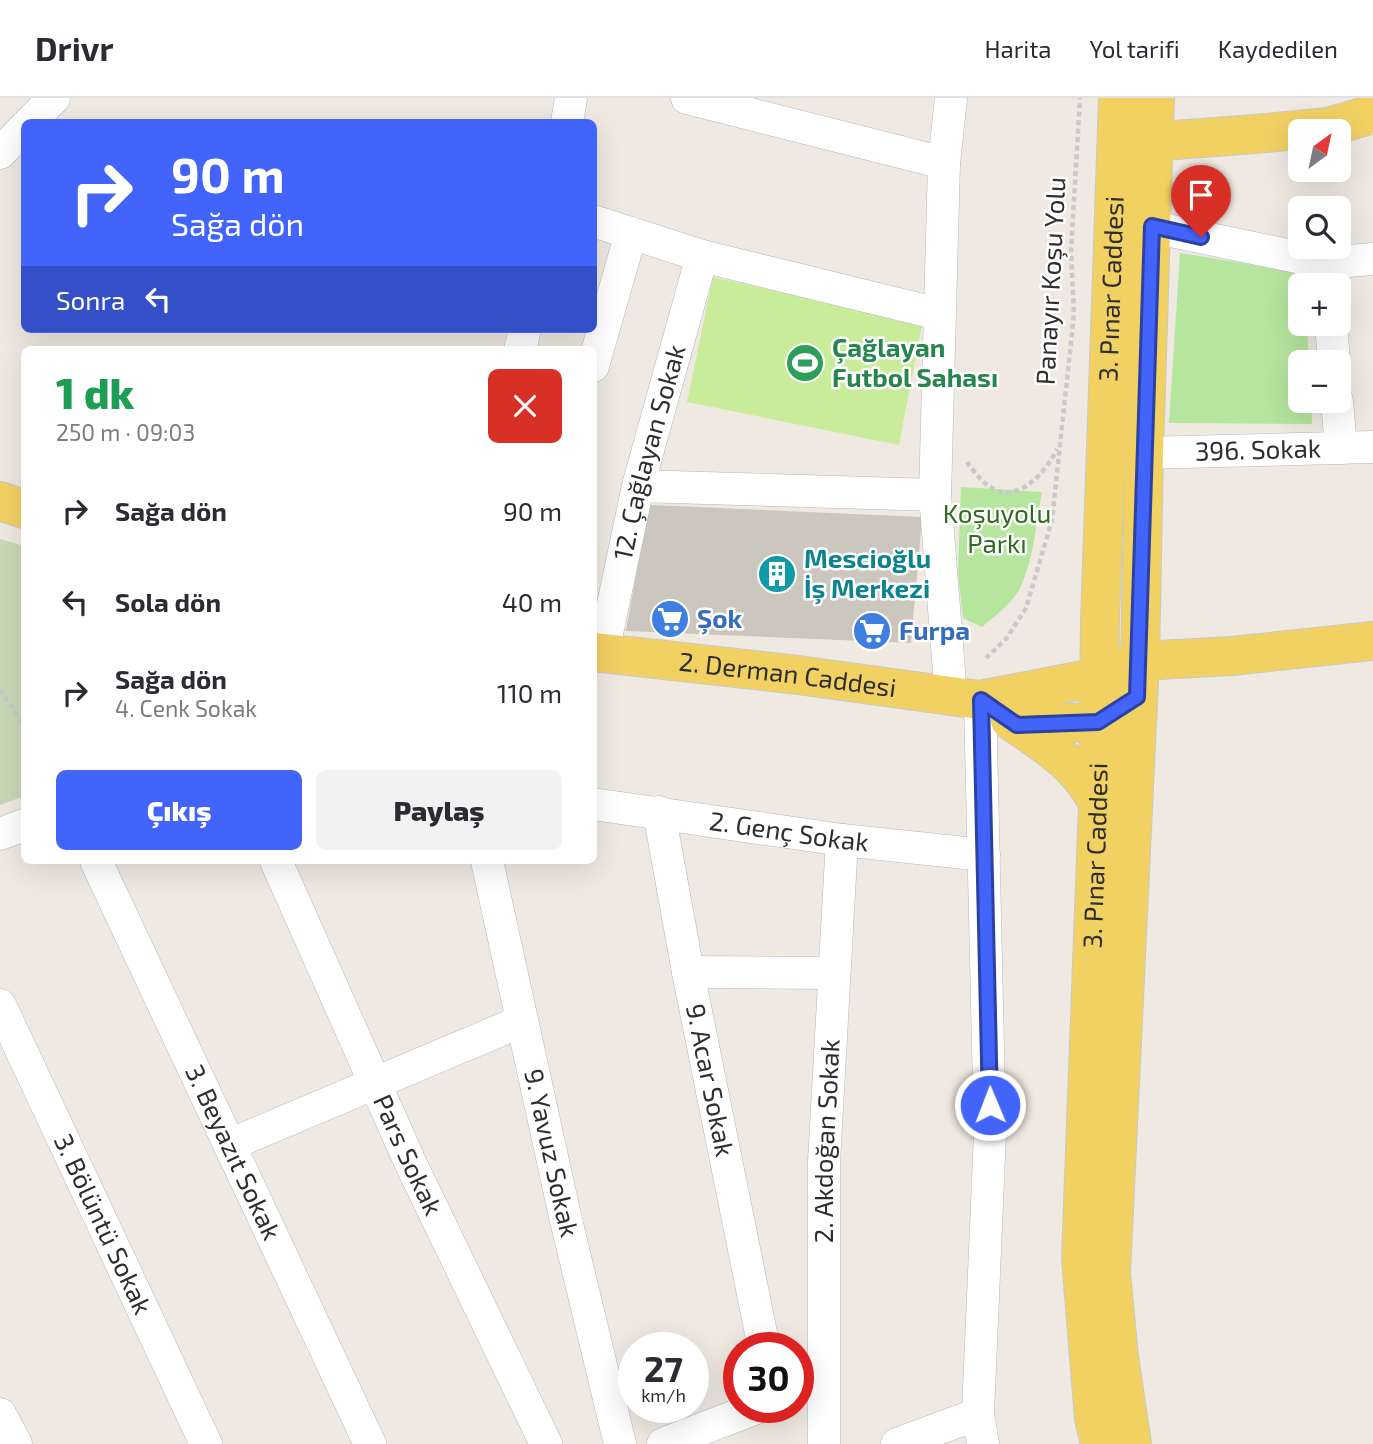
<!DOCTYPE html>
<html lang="tr">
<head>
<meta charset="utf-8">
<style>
  body { margin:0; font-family:"Exo 2",sans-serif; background:#f2f2f3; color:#2b2b33; height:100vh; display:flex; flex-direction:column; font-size:26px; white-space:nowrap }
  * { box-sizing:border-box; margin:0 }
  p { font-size:23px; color:#7c7c81 }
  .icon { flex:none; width:38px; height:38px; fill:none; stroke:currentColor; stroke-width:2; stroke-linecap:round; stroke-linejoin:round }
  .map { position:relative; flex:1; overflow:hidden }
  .drawer { position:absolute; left:21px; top:248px; width:576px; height:518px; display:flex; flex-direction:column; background:#fff; border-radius:10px; box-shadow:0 7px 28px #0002 }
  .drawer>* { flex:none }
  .guide { position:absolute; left:21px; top:21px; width:576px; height:214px; border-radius:10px; box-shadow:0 7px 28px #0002; background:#4264fb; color:#fff; overflow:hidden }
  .needle { width:46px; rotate:33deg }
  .fabs { position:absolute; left:1288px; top:21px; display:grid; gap:14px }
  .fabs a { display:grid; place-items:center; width:63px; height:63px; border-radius:10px; background:#fff; box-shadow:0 7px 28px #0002; font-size:35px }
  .speed { position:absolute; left:618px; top:1234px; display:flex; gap:14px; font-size:35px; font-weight:700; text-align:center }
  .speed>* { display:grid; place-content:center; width:91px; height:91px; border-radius:50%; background:#fff; box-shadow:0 7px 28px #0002; line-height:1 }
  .speed small { font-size:18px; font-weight:400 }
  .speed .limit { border:10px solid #d22; background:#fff; color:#111 }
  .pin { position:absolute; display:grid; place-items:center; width:60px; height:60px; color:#fff; margin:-72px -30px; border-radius:50% 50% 50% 0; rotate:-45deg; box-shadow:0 0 7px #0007 }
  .pin .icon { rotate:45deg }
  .me { position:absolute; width:77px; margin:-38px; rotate:359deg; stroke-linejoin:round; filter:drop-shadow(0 0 5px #0008) }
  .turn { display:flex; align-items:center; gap:24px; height:147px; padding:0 35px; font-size:32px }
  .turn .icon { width:91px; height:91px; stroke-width:2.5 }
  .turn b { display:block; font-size:49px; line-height:60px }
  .then { display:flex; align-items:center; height:66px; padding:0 35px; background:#0003; gap:14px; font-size:26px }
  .round { display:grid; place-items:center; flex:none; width:74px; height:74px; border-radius:10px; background:#f2f2f3 }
  .summary { display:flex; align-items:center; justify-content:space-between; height:119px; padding:0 35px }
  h1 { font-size:42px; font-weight:800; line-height:52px; color:#1e9e55 }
  .primary-button { display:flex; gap:14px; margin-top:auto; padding:14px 35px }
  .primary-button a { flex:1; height:80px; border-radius:10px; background:#4264fb; color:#fff; font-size:28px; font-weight:800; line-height:80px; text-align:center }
  .primary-button a+a { background:#f2f2f3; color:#2b2b33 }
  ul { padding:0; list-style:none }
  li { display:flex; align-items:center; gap:21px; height:91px; padding:0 35px }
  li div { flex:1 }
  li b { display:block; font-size:26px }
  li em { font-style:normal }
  header { display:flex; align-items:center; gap:42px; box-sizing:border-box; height:98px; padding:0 35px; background:#fff; border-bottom:2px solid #e1e1e2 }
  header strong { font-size:33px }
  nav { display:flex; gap:38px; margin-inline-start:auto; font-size:24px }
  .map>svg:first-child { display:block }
  .green { fill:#b6e59e }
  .cemetery { fill:#c8d9b8 }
  .pitch { fill:#c9ec9a }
  .building { fill:#cbc7bf; stroke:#cbc5ba; stroke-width:2 }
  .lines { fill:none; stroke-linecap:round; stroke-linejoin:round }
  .minor-casing { stroke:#b4b7c1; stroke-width:33 }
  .major-casing { stroke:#c9c9c9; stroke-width:40 }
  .path { stroke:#c9c9c9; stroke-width:4.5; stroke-dasharray:5 3.5; stroke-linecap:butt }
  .minor { stroke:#fff; stroke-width:32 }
  .major { stroke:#f2d163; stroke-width:38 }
  .route-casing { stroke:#2b41a3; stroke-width:18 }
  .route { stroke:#4264fb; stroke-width:12 }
  .labels { text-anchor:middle; stroke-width:5; stroke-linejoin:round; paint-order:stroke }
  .street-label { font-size:26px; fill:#2e2e2e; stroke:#fff }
  .leisure-label { font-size:26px; font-weight:bold; fill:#27864d; stroke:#fff; text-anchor:start }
  .park-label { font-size:26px; fill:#2c6e1b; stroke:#fff }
  .culture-label { font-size:26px; font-weight:bold; fill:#0d838f; stroke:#fff; text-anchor:start }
  .shop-label { font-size:26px; font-weight:bold; fill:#366cbe; stroke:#fff; text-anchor:start }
</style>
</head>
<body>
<header>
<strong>Drivr</strong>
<nav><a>Harita</a><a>Yol tarifi</a><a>Kaydedilen</a></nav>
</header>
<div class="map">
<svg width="1373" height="1346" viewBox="0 0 1373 1346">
  <rect width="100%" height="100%" fill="#efe9e1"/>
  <path class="green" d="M1180,155L1305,175V187H1300V226H1307L1309,264H1300V303H1311L1312,326L1169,325Z
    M961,389L1042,394C1036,424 1034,461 1020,490C1012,506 995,518 982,529L963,520L958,474Z"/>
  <path class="cemetery" d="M0,441L24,448V698L0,707Z"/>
  <path class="pitch" d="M713,179L922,226L899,347L687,304Z"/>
  <path class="building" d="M650,408L921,420L910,544L627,532Z"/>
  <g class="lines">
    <defs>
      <g id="minor">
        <path d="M687,0L944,65"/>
        <path d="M951,0L944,65L935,397L951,598"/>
        <path d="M30,24L54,0"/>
        <path d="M567,24L571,0"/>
        <path d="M0,55L24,30"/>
        <path d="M593,123L702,158L939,216"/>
        <path d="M1152,129L1326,165L1373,161"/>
        <path d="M1331,226L1334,264"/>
        <path d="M520,252L525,231"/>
        <path d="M593,268L631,135"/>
        <path d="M1337,303L1341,350"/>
        <path id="s1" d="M1144,355L1373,349"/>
        <path d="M638,388L935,397"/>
        <path id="s2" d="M603,554L638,388L702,158"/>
        <path d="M980,602L990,1035L978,1316L983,1346"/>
        <path id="s3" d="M593,706L842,742L984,757"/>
        <path id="s4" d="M659,714L688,874L764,1250"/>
        <path d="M0,736L24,727"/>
        <path id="s5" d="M96,763L370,1346"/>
        <path id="s6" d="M276,763L410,1064L546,1346"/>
        <path id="s7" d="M487,763L565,1118L620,1346"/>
        <path d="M688,874L834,875"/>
        <path id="s8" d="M0,907L206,1346"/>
        <path d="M229,1047L522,923"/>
        <path d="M0,1316L16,1346"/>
        <path d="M663,1346L759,1309"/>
        <path id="s9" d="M824,1346V1064L842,742"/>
        <path d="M897,1346L978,1316"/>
      </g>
      <g id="major">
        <path d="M1132,33L1148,44L1255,36L1328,29L1373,16"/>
        <path d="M0,403L24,411"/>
        <path id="s10" d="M593,554L798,577L980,602L1099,579L1140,563L1232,558L1373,543"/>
        <path d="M1010,622C1047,648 1076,664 1098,705"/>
        <path d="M1017,627L1098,624L1119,610"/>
        <path id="s11" d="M1100,1346L1094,1320L1081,1160L1098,705L1100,523L1118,0"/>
        <path d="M1132,1346L1119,1259L1111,1175L1140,563L1144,355L1155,0"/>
      </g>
    </defs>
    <use href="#minor" class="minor-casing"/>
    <use href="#major" class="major-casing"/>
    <path class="path" d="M967,364C975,375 987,391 1001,394C1026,398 1048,370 1057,351
      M986,560L1006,541L1026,510L1052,422L1074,216L1071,153L1080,0
      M0,592L24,628"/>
    <use href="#minor" class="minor"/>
    <use href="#major" class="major"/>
  </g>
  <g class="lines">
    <defs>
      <path id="route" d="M990,1007L981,602L1017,627L1098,624L1137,599L1152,128L1201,139"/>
    </defs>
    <use href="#route" class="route-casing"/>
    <use href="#route" class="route"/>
  </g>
  <defs>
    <symbol id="stadium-disc" viewBox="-11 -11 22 22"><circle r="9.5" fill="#2e9e5b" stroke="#fff"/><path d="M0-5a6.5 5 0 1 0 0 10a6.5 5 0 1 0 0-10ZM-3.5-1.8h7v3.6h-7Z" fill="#fff"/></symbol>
    <symbol id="building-disc" viewBox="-11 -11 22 22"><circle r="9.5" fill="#0f9aa8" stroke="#fff"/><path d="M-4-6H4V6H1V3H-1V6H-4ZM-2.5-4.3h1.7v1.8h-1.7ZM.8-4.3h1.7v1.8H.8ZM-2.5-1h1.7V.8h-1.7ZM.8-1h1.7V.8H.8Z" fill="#fff"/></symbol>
    <symbol id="supermarket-disc" viewBox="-11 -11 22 22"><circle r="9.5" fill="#3f7fe0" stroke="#fff"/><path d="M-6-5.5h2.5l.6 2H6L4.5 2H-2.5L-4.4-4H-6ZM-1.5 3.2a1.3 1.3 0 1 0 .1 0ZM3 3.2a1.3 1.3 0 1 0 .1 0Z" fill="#fff"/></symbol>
  </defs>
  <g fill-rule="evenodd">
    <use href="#stadium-disc" x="783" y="243" width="44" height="44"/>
    <use href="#building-disc" x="755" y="454" width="44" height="44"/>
    <use href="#supermarket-disc" x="648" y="499" width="44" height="44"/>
    <use href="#supermarket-disc" x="850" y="511" width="44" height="44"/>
  </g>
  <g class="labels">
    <g class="street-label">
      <text transform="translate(1051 183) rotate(-87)" y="9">Panayır Koşu Yolu</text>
      <text dy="9" stroke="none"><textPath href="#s11" startOffset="1157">3. Pınar Caddesi</textPath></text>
      <text dy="9" stroke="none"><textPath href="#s1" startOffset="114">396. Sokak</textPath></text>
      <text dy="9" stroke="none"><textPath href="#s2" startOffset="205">12. Çağlayan Sokak</textPath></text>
      <text dy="9" stroke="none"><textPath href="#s10" startOffset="196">2. Derman Caddesi</textPath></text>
      <text dy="9" stroke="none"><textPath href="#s3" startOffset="198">2. Genç Sokak</textPath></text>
      <text dy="9" stroke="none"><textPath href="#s11" startOffset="590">3. Pınar Caddesi</textPath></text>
      <text dy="9" stroke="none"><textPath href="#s4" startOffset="273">9. Acar Sokak</textPath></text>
      <text dy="9" stroke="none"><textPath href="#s9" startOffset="303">2. Akdoğan Sokak</textPath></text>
      <text dy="9" stroke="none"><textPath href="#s5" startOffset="322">3. Beyazıt Sokak</textPath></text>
      <text dy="9" stroke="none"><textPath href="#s7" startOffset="299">9. Yavuz Sokak</textPath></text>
      <text dy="9" stroke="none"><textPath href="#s6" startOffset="322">Pars Sokak</textPath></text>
      <text dy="9" stroke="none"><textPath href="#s8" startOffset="242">3. Bölüntü Sokak</textPath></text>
    </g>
    <g class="leisure-label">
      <text x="832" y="259">Çağlayan<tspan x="832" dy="30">Futbol Sahası</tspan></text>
    </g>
    <g class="park-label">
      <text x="997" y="425">Koşuyolu<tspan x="997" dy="30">Parkı</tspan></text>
    </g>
    <g class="culture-label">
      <text x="804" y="470">Mescioğlu<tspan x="804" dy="30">İş Merkezi</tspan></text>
    </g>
    <g class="shop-label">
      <text x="697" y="530">Şok</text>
      <text x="899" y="542">Furpa</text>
    </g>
  </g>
</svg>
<div class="fabs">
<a><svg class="needle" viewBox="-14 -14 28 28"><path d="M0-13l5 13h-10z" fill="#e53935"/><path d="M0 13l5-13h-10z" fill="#7c7c81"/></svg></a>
<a><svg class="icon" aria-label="search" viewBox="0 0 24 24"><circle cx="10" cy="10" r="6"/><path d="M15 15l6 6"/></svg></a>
<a>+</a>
<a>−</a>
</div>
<div class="speed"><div>27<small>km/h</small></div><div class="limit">30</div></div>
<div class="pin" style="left:1201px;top:139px;background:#d93025"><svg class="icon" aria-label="arrive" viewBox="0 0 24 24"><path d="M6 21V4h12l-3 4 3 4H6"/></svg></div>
<svg class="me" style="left:990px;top:1007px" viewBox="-20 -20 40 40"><circle r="17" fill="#4264fb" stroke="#fff" stroke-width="3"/><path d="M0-11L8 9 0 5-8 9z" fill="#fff"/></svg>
<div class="guide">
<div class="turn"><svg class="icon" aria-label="right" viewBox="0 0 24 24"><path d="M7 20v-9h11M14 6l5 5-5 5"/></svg><div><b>90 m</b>Sağa dön</div></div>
<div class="then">Sonra<svg class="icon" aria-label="left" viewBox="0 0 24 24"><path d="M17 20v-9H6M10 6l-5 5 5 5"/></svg></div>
</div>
<section class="drawer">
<div class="summary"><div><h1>1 dk</h1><p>250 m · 09:03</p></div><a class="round" style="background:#d93025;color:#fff"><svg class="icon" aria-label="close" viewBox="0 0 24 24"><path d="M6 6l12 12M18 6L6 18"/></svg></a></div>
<ul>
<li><svg class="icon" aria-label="right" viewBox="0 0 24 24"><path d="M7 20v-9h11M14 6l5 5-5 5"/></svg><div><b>Sağa dön</b></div><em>90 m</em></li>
<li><svg class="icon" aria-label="left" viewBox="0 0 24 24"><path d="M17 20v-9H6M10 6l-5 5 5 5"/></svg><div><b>Sola dön</b></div><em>40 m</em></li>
<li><svg class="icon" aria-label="right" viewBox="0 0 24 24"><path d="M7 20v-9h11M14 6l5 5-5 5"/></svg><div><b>Sağa dön</b><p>4. Cenk Sokak</p></div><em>110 m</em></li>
</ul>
<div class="primary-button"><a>Çıkış</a><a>Paylaş</a></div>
</section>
</div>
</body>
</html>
